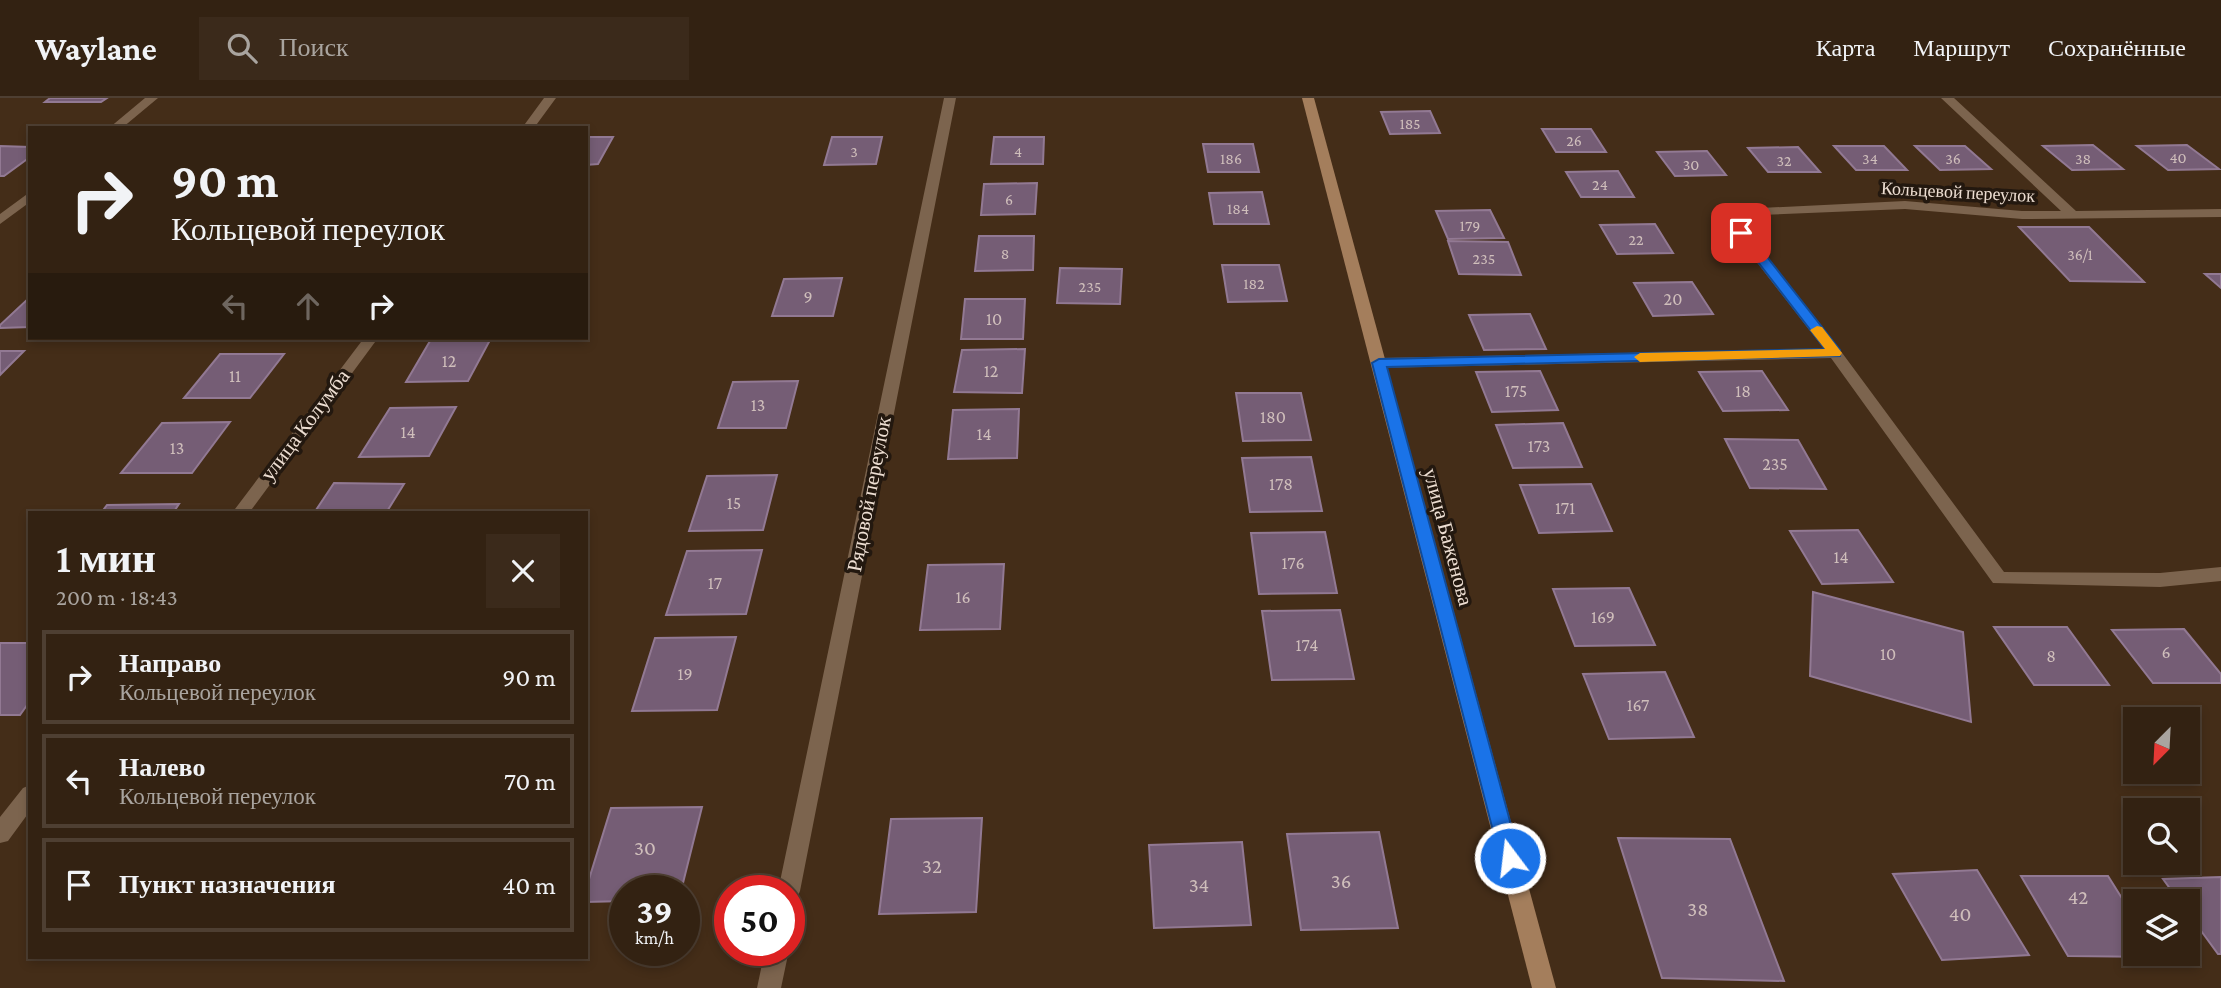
<!DOCTYPE html>
<html lang="ru">
<head>
<meta charset="utf-8">
<style>
  body { margin:0; font-family:"Crimson Pro",serif; background:#3b2a1b; color:#f1f3f6; height:100vh; display:flex; flex-direction:column; font-size:26px; white-space:nowrap }
  * { box-sizing:border-box; margin:0 }
  p { font-size:23px; color:#a9a49f }
  .icon { flex:none; width:38px; height:38px; fill:none; stroke:currentColor; stroke-width:2; stroke-linecap:round; stroke-linejoin:round }
  .map { position:relative; flex:1; overflow:hidden }
  .side { position:absolute; left:28px; top:413px; width:560px; height:448px; display:flex; flex-direction:column; background:#332212; border-radius:0px; box-shadow:0 4px 10px #0003,0 0 0 2px #4e3f32 }
  .side>* { flex:none }
  .top-card { position:absolute; left:28px; top:28px; width:560px; height:214px; border-radius:0px; box-shadow:0 4px 10px #0003,0 0 0 2px #4e3f32; background:#332212; color:#f1f3f6; overflow:hidden }
  .needle { width:46px; rotate:204deg }
  .fabs { position:absolute; left:2123px; top:609px; display:grid; gap:14px }
  .fabs a { display:grid; place-items:center; width:77px; height:77px; border-radius:0px; background:#332212; box-shadow:0 4px 10px #0003,0 0 0 2px #4e3f32; font-size:35px }
  .speed { position:absolute; left:609px; top:777px; display:flex; gap:14px; font-size:35px; font-weight:700; text-align:center }
  .speed>* { display:grid; place-content:center; width:91px; height:91px; border-radius:50%; background:#332212; box-shadow:0 4px 10px #0003,0 0 0 2px #4e3f32; line-height:1 }
  .speed small { font-size:18px; font-weight:400 }
  .speed .limit { border:10px solid #d22; background:#fff; color:#111 }
  .pin { position:absolute; display:grid; place-items:center; width:60px; height:60px; color:#fff; margin:-30px; border-radius:14px; box-shadow:0 4px 10px #0006 }
  .me { position:absolute; width:77px; margin:-38px; rotate:345deg; stroke-linejoin:round; filter:drop-shadow(0 0 5px #0008) }
  .turn { display:flex; align-items:center; gap:24px; height:147px; padding:0 28px; font-size:32px }
  .turn .icon { width:91px; height:91px; stroke-width:2.5 }
  .turn b { display:block; font-size:49px; line-height:60px }
  .lanes { display:flex; align-items:center; height:66px; padding:0 28px; background:#0003; justify-content:center; gap:35px; direction:ltr }
  .lanes .off { opacity:.35 }
  .round { display:grid; place-items:center; flex:none; width:74px; height:74px; border-radius:0px; background:#3b2a1b }
  .summary { display:flex; align-items:center; justify-content:space-between; height:119px; padding:0 28px }
  h1 { font-size:42px; font-weight:600; line-height:52px }
  ul { padding:0; list-style:none }
  li { display:flex; align-items:center; gap:21px; height:94px; margin:0 14px 10px; padding:0 14px; border:4px solid #4e3f32; border-radius:0px }
  li div { flex:1 }
  li b { display:block; font-size:26px }
  li em { font-style:normal }
  header { display:flex; align-items:center; gap:42px; box-sizing:border-box; height:98px; padding:0 35px; background:#332212; border-bottom:2px solid #4e3f32 }
  header strong { font-size:33px }
  nav { display:flex; gap:38px; margin-inline-start:auto; font-size:24px }
  .search { width:490px; height:63px; background:#3b2a1b; display:flex; align-items:center; gap:18px; box-sizing:border-box; padding:0 24px; border-radius:0px; color:#a9a49f; font-size:26px }
  .map>svg:first-child { display:block }
  .building { fill:#755d75; stroke:#927993; stroke-width:2 }
  .lines { fill:none; stroke-linecap:round; stroke-linejoin:round }
  .minor { fill:#7c644e; fill-rule:evenodd }
  .secondary { fill:#a47e5c; fill-rule:evenodd }
  .route { fill:#1a73e8; stroke:#114b97; stroke-width:2 }
  .slow { fill:#f59e0b }
  .labels { text-anchor:middle; stroke-width:7; stroke-linejoin:round; paint-order:stroke }
  .far-number-label { font-size:16px; fill:#cfbebb }
  .far-street-label { font-size:18px; fill:#edded2; stroke:#23180f }
  .number-label { font-size:18px; fill:#cfbebb }
  .street-label { font-size:21px; fill:#edded2; stroke:#23180f }
  .near-number-label { font-size:21px; fill:#cfbebb }
</style>
</head>
<body>
<header>
<strong>Waylane</strong>
<div class="search"><svg class="icon" aria-label="search" viewBox="0 0 24 24"><circle cx="10" cy="10" r="6"/><path d="M15 15l6 6"/></svg>Поиск</div>
<nav><a>Карта</a><a>Маршрут</a><a>Сохранённые</a></nav>
</header>
<div class="map">
<svg width="2221" height="890" viewBox="0 0 2221 890">
  <rect width="100%" height="100%" fill="#442d18"/>
  <path class="building" d="M50,0H107L101,4H45Z
    M1430,13L1440,35L1390,36L1381,14Z
    M1542,31H1591L1606,54H1556Z
    M586,39H613L598,66L586,67Z
    M832,39H882L876,66L824,67Z
    M994,39H1044L1043,66H991Z
    M1203,46H1253L1259,74H1208Z
    M2093,47L2123,71L2072,72L2043,48Z
    M2187,47L2219,71L2168,72L2137,48Z
    M0,48L30,49V59L4,78H0Z
    M1834,48H1884L1907,72H1856Z
    M1915,48H1965L1991,71L1940,72Z
    M1798,49L1820,74H1768L1748,50Z
    M1707,53L1726,77L1675,78L1657,54Z
    M1618,73L1634,99H1581L1566,74Z
    M1037,85L1035,116L981,117L984,86Z
    M1262,94L1269,126H1214L1209,95Z
    M1490,112L1504,140L1448,141L1436,113Z
    M1655,126L1673,155L1617,156L1600,127Z
    M2019,129H2089L2144,184L2070,183Z
    M979,138H1034L1033,172L975,173Z
    M1448,143L1508,144L1521,177L1459,176Z
    M1222,167H1279L1287,203L1228,204Z
    M1060,170L1122,171L1120,206L1057,205Z
    M2205,176H2221V190Z
    M842,180L833,218H772L784,181Z
    M1692,184L1713,216L1653,218L1634,185Z
    M30,199V229L0,230V227Z
    M965,201H1025L1023,241H961Z
    M1530,216L1546,251L1484,252L1469,217Z
    M490,242L468,283L406,284L430,243Z
    M1025,251L1022,295L954,294L962,252Z
    M0,253H24L0,277Z
    M220,256H284L250,300H184Z
    M1540,273L1558,312L1492,314L1476,274Z
    M1762,273L1788,312L1723,313L1699,274Z
    M798,283L786,330H718L733,284Z
    M1236,295H1301L1311,342L1243,343Z
    M456,309L429,358L359,359L390,310Z
    M1019,311L1017,360L948,361L953,312Z
    M230,324L192,375H121L162,325Z
    M1563,325L1582,369L1513,370L1496,327Z
    M1725,341L1798,342L1826,391L1750,390Z
    M1311,359L1322,413L1250,414L1242,360Z
    M777,377L763,432L689,433L707,378Z
    M334,385L404,386L386,415H314Z
    M1591,386L1612,433L1539,435L1520,387Z
    M179,406L173,415H101L107,407Z
    M1858,432L1893,484L1822,486L1790,433Z
    M1325,434L1337,495L1259,496L1251,435Z
    M762,452L746,516L666,517L687,453Z
    M1004,466L1000,531L920,532L928,467Z
    M1629,490L1655,547L1575,548L1553,491Z
    M1813,494L1963,534L1971,624L1810,578Z
    M1340,512L1354,581L1272,582L1262,513Z
    M1994,529H2067L2109,587H2034Z
    M2184,531L2221,576V585H2153L2112,532Z
    M736,539L717,612L632,613L655,540Z
    M0,545H30V603L20,617H0Z
    M1665,574L1694,639L1609,641L1583,576Z
    M702,709L681,793H625V803L586,804V791L611,710Z
    M982,720L976,814L879,816L891,721Z
    M1379,734L1398,830L1301,832L1287,736Z
    M1618,740L1730,741L1784,883L1662,880Z
    M1242,744L1251,827L1154,830L1149,747Z
    M1977,772L2029,857L1942,862L1893,776Z
    M2021,778H2108L2135,821V856H2157L2159,859L2068,858Z
    M2221,779V856H2218L2188,815V803H2179L2163,781Z"/>
  <g class="lines">
    <path class="minor" d="M145,0H158L122,30H109Z
      M544,0H556L534,30H522Z
      M944,0H956L800,793L797,800L789,803V793H778Z
      M1941,0H1954L2076,113L2221,111V119L2022,121L1905,111L1735,118L1840,252L2004,474L2160,475L2221,469V483L2160,489L1993,485L1831,260L1379,270L1372,265L1379,260L1824,251L1721,118V112L1905,103L2022,113H2061Z
      M30,94V104L0,126V116Z
      M364,240H378L249,415H232Z
      M30,687V713L8,743L0,745V719L23,690Z
      M765,852H789L781,890H757Z"/>
    <path class="secondary" d="M1302,0H1314L1556,890H1532Z"/>
  </g>
  <path class="route" d="M1737,132H1746L1840,252V258L1387,269L1520,760L1517,766L1510,769L1503,766L1500,760L1372,265L1379,261L1825,251L1737,137Z"/>
  <path class="slow" d="M1817,228L1822,229L1842,255L1840,258L1640,264L1634,259L1640,255L1825,251L1810,232Z"/>
  <g class="labels">
    <g class="far-number-label">
      <text x="1410" y="31">185</text>
      <text x="1574" y="48">26</text>
      <text x="854" y="59">3</text>
      <text x="1018" y="59">4</text>
      <text x="2178" y="65">40</text>
      <text x="1231" y="66">186</text>
      <text x="1870" y="66">34</text>
      <text x="1953" y="66">36</text>
      <text x="2083" y="66">38</text>
      <text x="1784" y="68">32</text>
      <text x="1691" y="72">30</text>
      <text x="1600" y="92">24</text>
      <text x="1009" y="107">6</text>
      <text x="1238" y="116">184</text>
      <text x="1470" y="133">179</text>
      <text x="1636" y="147">22</text>
      <text x="1005" y="161">8</text>
      <text x="2080" y="162">36/1</text>
      <text x="1484" y="166">235</text>
      <text x="1254" y="191">182</text>
      <text x="1090" y="194">235</text>
    </g>
    <g class="far-street-label">
      <text transform="translate(1958 94) rotate(3)" y="6">Кольцевой переулок</text>
    </g>
    <g class="number-label">
      <text x="808" y="205">9</text>
      <text x="1673" y="207">20</text>
      <text x="994" y="227">10</text>
      <text x="449" y="269">12</text>
      <text x="991" y="279">12</text>
      <text x="235" y="284">11</text>
      <text x="1516" y="299">175</text>
      <text x="1743" y="299">18</text>
      <text x="758" y="313">13</text>
      <text x="1273" y="325">180</text>
      <text x="408" y="340">14</text>
      <text x="984" y="342">14</text>
      <text x="1539" y="354">173</text>
      <text x="177" y="356">13</text>
      <text x="1775" y="372">235</text>
      <text x="1281" y="392">178</text>
      <text x="734" y="411">15</text>
      <text x="1565" y="416">171</text>
      <text x="1841" y="465">14</text>
      <text x="1293" y="471">176</text>
      <text x="715" y="491">17</text>
      <text x="963" y="505">16</text>
      <text x="1603" y="525">169</text>
      <text x="1307" y="553">174</text>
      <text x="2166" y="560">6</text>
      <text x="1888" y="562">10</text>
      <text x="2051" y="564">8</text>
      <text x="685" y="582">19</text>
      <text x="1638" y="613">167</text>
    </g>
    <g class="street-label">
      <text transform="translate(305 327) rotate(-53)" y="7">улица Колумба</text>
      <text transform="translate(869 396) rotate(-79)" y="7">Рядовой переулок</text>
      <text transform="translate(1448 439) rotate(75)" y="7">улица Баженова</text>
    </g>
    <g class="near-number-label">
      <text x="645" y="757">30</text>
      <text x="932" y="775">32</text>
      <text x="1341" y="790">36</text>
      <text x="1199" y="794">34</text>
      <text x="2078" y="806">42</text>
      <text x="1698" y="818">38</text>
      <text x="1960" y="823">40</text>
    </g>
  </g>
</svg>
<div class="fabs">
<a><svg class="needle" viewBox="-14 -14 28 28"><path d="M0-13l5 13h-10z" fill="#e53935"/><path d="M0 13l5-13h-10z" fill="#a9a49f"/></svg></a>
<a><svg class="icon" aria-label="search" viewBox="0 0 24 24"><circle cx="10" cy="10" r="6"/><path d="M15 15l6 6"/></svg></a>
<a><svg class="icon" aria-label="layers" viewBox="0 0 24 24"><path d="M12 4l9 5-9 5-9-5zM3 14l9 5 9-5"/></svg></a>
</div>
<div class="speed"><div>39<small>km/h</small></div><div class="limit">50</div></div>
<div class="pin" style="left:1741px;top:135px;background:#d93025"><svg class="icon" aria-label="arrive" viewBox="0 0 24 24"><path d="M6 21V4h12l-3 4 3 4H6"/></svg></div>
<svg class="me" style="left:1510px;top:760px" viewBox="-20 -20 40 40"><circle r="17" fill="#1a73e8" stroke="#fff" stroke-width="3"/><path d="M0-11L8 9 0 5-8 9z" fill="#fff"/></svg>
<div class="top-card">
<div class="turn"><svg class="icon" aria-label="right" viewBox="0 0 24 24"><path d="M7 20v-9h11M14 6l5 5-5 5"/></svg><div><b>90 m</b>Кольцевой переулок</div></div>
<div class="lanes"><svg class="icon off" aria-label="left" viewBox="0 0 24 24"><path d="M17 20v-9H6M10 6l-5 5 5 5"/></svg><svg class="icon off" aria-label="ahead" viewBox="0 0 24 24"><path d="M12 20V5M6 11l6-6 6 6"/></svg><svg class="icon" aria-label="right" viewBox="0 0 24 24"><path d="M7 20v-9h11M14 6l5 5-5 5"/></svg></div>
</div>
<section class="side">
<div class="summary"><div><h1>1 мин</h1><p>200 m · 18:43</p></div><a class="round"><svg class="icon" aria-label="close" viewBox="0 0 24 24"><path d="M6 6l12 12M18 6L6 18"/></svg></a></div>
<ul>
<li><svg class="icon" aria-label="right" viewBox="0 0 24 24"><path d="M7 20v-9h11M14 6l5 5-5 5"/></svg><div><b>Направо</b><p>Кольцевой переулок</p></div><em>90 m</em></li>
<li><svg class="icon" aria-label="left" viewBox="0 0 24 24"><path d="M17 20v-9H6M10 6l-5 5 5 5"/></svg><div><b>Налево</b><p>Кольцевой переулок</p></div><em>70 m</em></li>
<li><svg class="icon" aria-label="arrive" viewBox="0 0 24 24"><path d="M6 21V4h12l-3 4 3 4H6"/></svg><div><b>Пункт назначения</b></div><em>40 m</em></li>
</ul>
</section>
</div>
</body>
</html>
